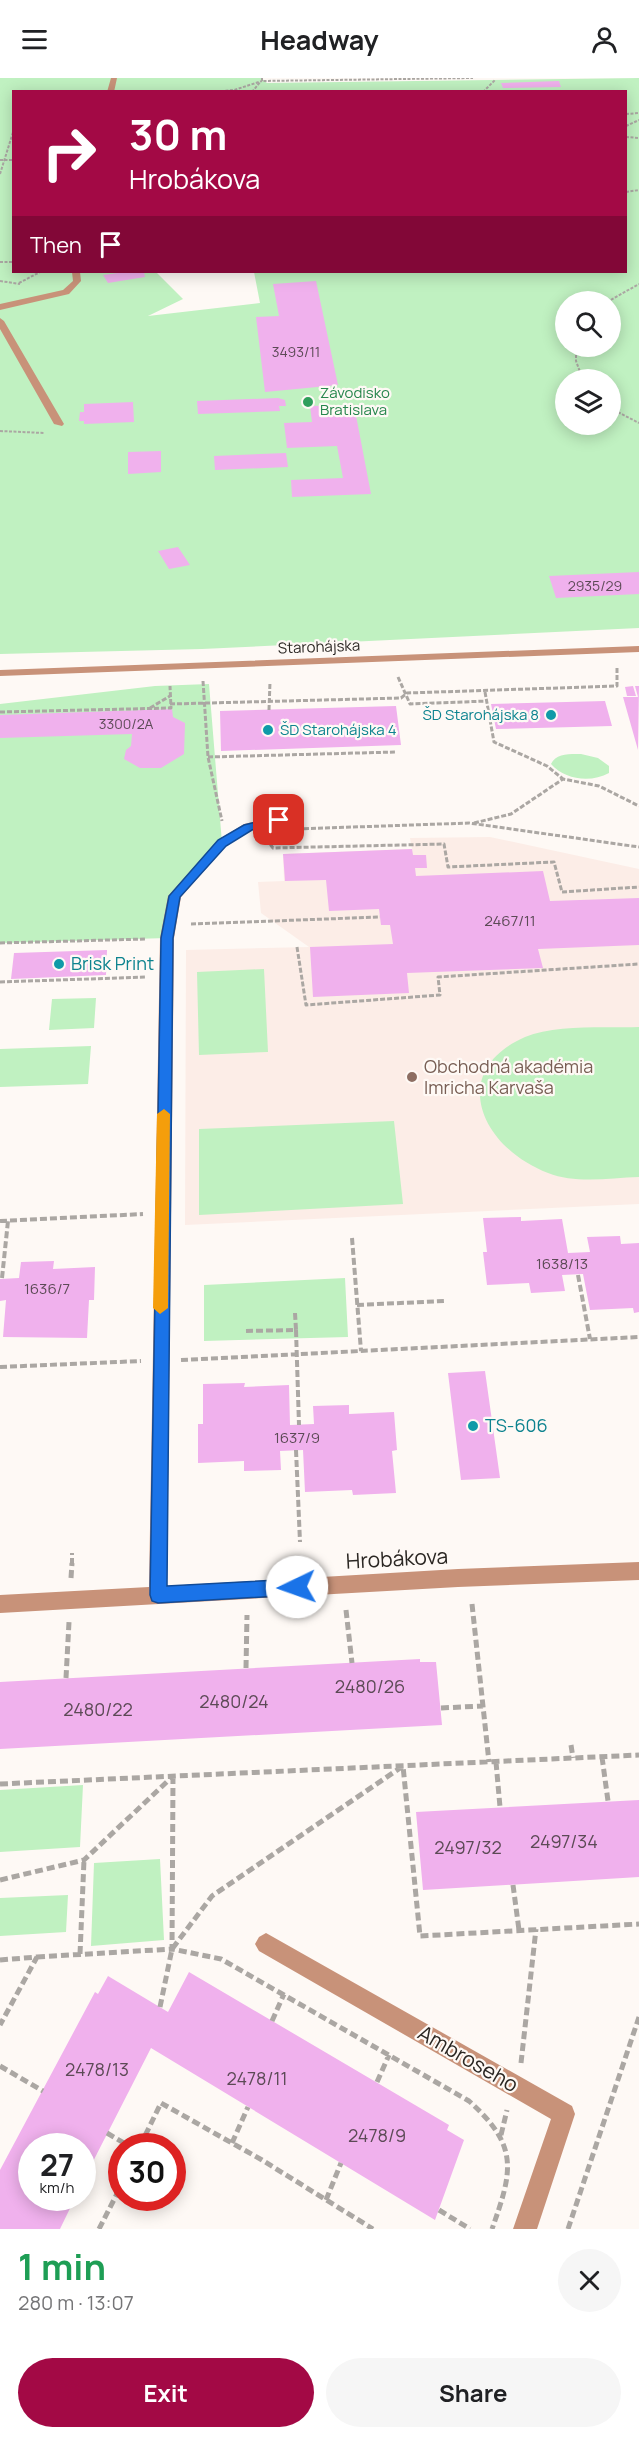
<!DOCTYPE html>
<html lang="en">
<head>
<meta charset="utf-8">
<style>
  body { margin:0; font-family:Manrope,sans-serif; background:#f6f6f6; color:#202124; height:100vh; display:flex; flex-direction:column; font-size:22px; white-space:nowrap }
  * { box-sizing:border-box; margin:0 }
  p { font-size:20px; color:#757577 }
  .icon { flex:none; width:33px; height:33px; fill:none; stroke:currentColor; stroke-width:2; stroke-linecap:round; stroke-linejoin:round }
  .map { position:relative; height:2151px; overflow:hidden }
  .drawer { display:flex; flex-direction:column; background:#fff; flex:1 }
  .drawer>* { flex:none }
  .hud { position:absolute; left:12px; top:12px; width:615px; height:183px; border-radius:0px; box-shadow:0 3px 15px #0003; background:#a30945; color:#fff; overflow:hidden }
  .tools { position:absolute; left:555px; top:213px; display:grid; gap:12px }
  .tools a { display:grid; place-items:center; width:66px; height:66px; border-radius:50%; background:#fff; box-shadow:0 3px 15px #0003; font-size:30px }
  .speed { position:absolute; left:18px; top:2055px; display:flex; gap:12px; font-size:30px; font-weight:700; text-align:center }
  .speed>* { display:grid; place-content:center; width:78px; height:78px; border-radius:50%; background:#fff; box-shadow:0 3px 15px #0003; line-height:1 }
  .speed small { font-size:15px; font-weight:400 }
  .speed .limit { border:9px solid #d22; background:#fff; color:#111 }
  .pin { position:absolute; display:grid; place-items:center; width:51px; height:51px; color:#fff; margin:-26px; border-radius:12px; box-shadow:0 3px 9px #0006 }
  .me { position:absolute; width:66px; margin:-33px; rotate:267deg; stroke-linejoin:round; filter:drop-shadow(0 0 4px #0008) }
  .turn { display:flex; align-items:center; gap:21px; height:126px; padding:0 18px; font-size:27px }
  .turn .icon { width:78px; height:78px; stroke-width:2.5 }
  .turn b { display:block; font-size:42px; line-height:51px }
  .then { display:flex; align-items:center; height:57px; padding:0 18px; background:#0003; gap:12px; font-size:22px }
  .round { display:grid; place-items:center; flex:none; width:63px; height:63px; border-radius:32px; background:#f6f6f6 }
  .summary { display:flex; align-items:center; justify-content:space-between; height:102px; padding:0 18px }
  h1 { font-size:36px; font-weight:700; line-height:45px; color:#1e9e55 }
  .cta { display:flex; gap:12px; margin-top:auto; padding:12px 18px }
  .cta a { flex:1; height:69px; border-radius:36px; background:#a30945; color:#fff; font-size:24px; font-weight:700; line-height:69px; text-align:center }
  .cta a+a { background:#f6f6f6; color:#202124 }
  header { display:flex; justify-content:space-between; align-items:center; height:78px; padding:0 18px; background:#fff; font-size:27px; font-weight:700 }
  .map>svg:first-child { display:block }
  .education { fill:#fcede7 }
  .green { fill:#c0f1c1; fill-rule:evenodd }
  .building { fill:#f0b1ed }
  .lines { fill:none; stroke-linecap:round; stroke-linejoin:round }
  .path-far3 { stroke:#aba7a3; stroke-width:2; stroke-dasharray:3 1.5; stroke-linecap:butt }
  .path-far2 { stroke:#aba7a3; stroke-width:3; stroke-dasharray:5 2; stroke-linecap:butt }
  .path-far1 { stroke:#aba7a3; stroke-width:4; stroke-dasharray:7 3; stroke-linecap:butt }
  .path { stroke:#aba7a3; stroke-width:5; stroke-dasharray:8 4; stroke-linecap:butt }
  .minor { fill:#c89279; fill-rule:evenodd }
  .route { fill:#1a73e8; stroke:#114b97; stroke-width:1.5 }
  .slow { fill:#f59e0b }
  .leisure-dot { fill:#2e9e5b; stroke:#fef9f5; stroke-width:2 }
  .culture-dot { fill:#0f9aa8; stroke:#fef9f5; stroke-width:2 }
  .education-dot { fill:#8d6e63; stroke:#fef9f5; stroke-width:2 }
  .labels { text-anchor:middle; stroke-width:4.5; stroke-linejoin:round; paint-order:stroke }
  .far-number-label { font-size:14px; fill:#5c4a56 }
  .far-leisure-label { font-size:15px; fill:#27864d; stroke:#fef9f5; text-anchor:start }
  .far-street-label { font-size:15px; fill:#2b2723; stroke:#fef9f5 }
  .far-culture-label { font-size:15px; fill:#0d838f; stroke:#fef9f5; text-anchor:end }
  .number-label { font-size:15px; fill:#5c4a56 }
  .culture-label { font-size:18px; fill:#0d838f; stroke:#fef9f5; text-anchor:start }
  .education-label { font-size:18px; fill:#785e54; stroke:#fef9f5; text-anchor:start }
  .near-number-label { font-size:18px; fill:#5c4a56 }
  .near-street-label { font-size:21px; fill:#2b2723; stroke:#fef9f5 }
</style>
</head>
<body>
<header><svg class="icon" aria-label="menu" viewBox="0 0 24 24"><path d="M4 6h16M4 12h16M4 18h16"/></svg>Headway<svg class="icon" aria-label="person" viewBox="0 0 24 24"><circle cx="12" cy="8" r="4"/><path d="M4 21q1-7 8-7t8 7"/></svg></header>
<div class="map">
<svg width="639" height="2151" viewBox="0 0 639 2151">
  <rect width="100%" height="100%" fill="#fef9f5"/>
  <path class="education" d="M490,759L639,791V1126L185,1147L186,872L309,869L261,835L258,804L284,803L283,776L412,771L410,760Z"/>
  <path class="green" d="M0,0H261L267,5L639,0V550L202,571L0,576ZM14,14H626V194H254L260,225L148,238L183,221L156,194H14ZM566,224H610V268H566ZM566,302H610V346H566Z
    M209,606L222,765L175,818L167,860L0,865V626L155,608Z
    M581,676L598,680L609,688V695C591,705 565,702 551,686C556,675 570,676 581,676Z
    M264,891L268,974L199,977L197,894Z
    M96,920L94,950L49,952L52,921Z
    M639,949V1099C609,1100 576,1106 548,1095C482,1070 446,994 525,959C556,946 606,950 639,949Z
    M91,968L88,1006L0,1009V971Z
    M394,1043L403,1126L199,1137V1051Z
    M345,1200L348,1259L204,1263V1207Z
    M83,1707L80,1769L0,1774V1712Z
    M160,1781L164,1862L91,1868L94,1785Z
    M68,1817L66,1854L0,1858V1820Z"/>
  <path class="building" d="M559,3L561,9L503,10L501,5Z
    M125,194H144L145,199L108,205L103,197Z
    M316,203L338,307L265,314L256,239L279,238L273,206Z
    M278,320L285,322L286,328H279L280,333L198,336L197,323Z
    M133,324L134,344L84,346V343H79L80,334H84V326Z
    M354,327L371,416L292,419L291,402L343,400L337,368L287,370L284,345L312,344L310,328Z
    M161,373V394L128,396V374Z
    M286,375L288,389L215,392L214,378Z
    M178,469L190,487L169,491L158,473Z
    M639,494V516L556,520L549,498Z
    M633,608L636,618H627L625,609Z
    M635,608H639L638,672L623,619H638Z
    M605,623L612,648L496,651L491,626Z
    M396,628L401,667L221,673L220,633Z
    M172,631L173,639L185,645L184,676L161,690H140L124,681L126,672L131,668L132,656L0,660V637Z
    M412,771L413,777H426L427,790H415L416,798L543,793L550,823L639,820V867L538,871L543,890L407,895L409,915L313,919L310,869L393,866L390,847H381L379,831L329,833L326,802L285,803L283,776Z
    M107,872L106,897L11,901L14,875Z
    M521,1139V1143L562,1141L568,1175L590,1174L587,1159L620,1158L621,1166L639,1165V1234L634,1235L633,1230L590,1232L583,1196L562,1197L565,1213L531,1215L529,1205L487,1207L483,1174H487L483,1140Z
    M54,1183L53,1191L95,1189L94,1222H89L87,1260L3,1259L6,1222L0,1223V1201L19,1200L21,1184Z
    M485,1293L500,1400L461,1402L448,1295Z
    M245,1305L244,1309L289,1307L290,1347L314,1346L313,1328L349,1327V1336L394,1334L397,1372L392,1373L396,1415L353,1417L352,1412L305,1414L303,1372L280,1373L281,1392L244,1393V1383L198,1385V1346H203V1306Z
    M420,1581V1584H436L442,1647L0,1671V1604Z
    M639,1722V1799L423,1812L416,1734Z
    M189,1894L449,2047L447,2052L464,2062L435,2142L151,1970L82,2105V2068H32V2120H75L60,2151H0V2092L95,1914L98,1916L108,1898L168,1934Z"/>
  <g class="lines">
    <path class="path-far3" d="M262,0V3L473,0
      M212,14L234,12L262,3
      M252,14L261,3
      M483,14L495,2
      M626,36L639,35
      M626,48L639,42
      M626,59L639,60
      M0,82H14
      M0,96L14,51
      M626,114L639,112
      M0,184H14
      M0,203L20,206
      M19,205L40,194
      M607,224L639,206
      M576,268V283L583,302
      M610,330L639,345
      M0,353L44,355"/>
    <path class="path-far2" d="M398,599L410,626L487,623
      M203,603L208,679L222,743
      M485,614L494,664L547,688L563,701
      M170,626L401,620L407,615L617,608V590
      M150,630L170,618
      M269,632L270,604
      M0,634L171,630L170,608
      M208,679L395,674
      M474,745L511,736L563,701L599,708L639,728
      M297,751L469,745L639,769
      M266,761L273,770L444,766L448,789L554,784L562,814L639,809
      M191,846L380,839
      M0,865L146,861
      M297,869L306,927L440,917L438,899L639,886
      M0,904L146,899"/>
    <path class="path-far1" d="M0,1143L143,1136
      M352,1160L361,1273
      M578,1197L590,1261
      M2,1200L8,1143
      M357,1227L444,1223
      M295,1235L296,1252
      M246,1253L296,1252L299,1347
      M181,1282L639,1259
      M0,1289L141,1283
      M296,1372L300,1464
      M72,1487V1475"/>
    <path class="path" d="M71,1500L72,1485
      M472,1526L489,1684
      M346,1532L352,1585
      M246,1590L247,1537
      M66,1600L69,1544
      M441,1630L483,1628
      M571,1667L573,1680
      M602,1679L608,1723
      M496,1684L500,1729
      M173,1698L172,1871L221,1881L469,2023C519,2068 513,2092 492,2151
      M0,1706L639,1677
      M0,1802L84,1782L172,1699
      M513,1807L519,1852
      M80,1876L84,1782
      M37,1879L172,1871
      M0,1882L37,1879L0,1947
      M160,1929L172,1871L212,1818L403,1688L420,1858L639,1846
      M272,1943L284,1916
      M521,1985L536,1851
      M0,1988L43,2013
      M377,2004L389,1977
      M107,2055L129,2068
      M501,2057L507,2032
      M232,2065L248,2029
      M140,2068L161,2025L262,2082L373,2151
      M326,2122L341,2085
      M439,2132L470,2151
      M99,2151L122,2106
      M568,2151L639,1939"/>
    <path class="minor" d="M111,0H117L114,14H107Z
      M72,194H80L81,203L69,216L0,232V226L63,212L73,203Z
      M0,240L4,243L64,346L62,348L54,346L0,251Z
      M639,568V574L0,598V592Z
      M279,738L285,742L283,745L252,752L226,768L181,819L174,860L167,1508L458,1491L639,1484V1502L458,1509L0,1535V1517L149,1509L160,860L168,818L218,762L244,746Z
      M266,1855L572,2028L575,2036L537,2151H513L551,2041L259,1873L255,1866L259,1859Z"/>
  </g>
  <path class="route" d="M279,738L283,739V745L252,752L226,768L180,819L173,860L167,1508L297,1501L302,1503L305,1509L302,1515L297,1517L158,1525L152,1523L150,1517L161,860L169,818L218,762L244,747Z"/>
  <path class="slow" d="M164,1031L170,1036L168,1230L160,1236L153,1230L157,1036Z"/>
  <circle class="leisure-dot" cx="308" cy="324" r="6"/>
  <g class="culture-dot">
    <circle cx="551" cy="637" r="6"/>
    <circle cx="268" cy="652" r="6"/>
    <circle cx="59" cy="886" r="6"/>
    <circle cx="473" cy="1348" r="6"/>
  </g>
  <circle class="education-dot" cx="412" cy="999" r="6"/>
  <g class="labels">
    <g class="far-number-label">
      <text x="296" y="279">3493/11</text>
      <text x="595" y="513">2935/29</text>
      <text x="126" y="651">3300/2A</text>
    </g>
    <g class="far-leisure-label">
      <text x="320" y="320">Závodisko<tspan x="320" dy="17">Bratislava</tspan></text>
    </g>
    <g class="far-street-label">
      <text transform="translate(319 569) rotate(-2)" y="5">Starohájska</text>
    </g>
    <g class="far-culture-label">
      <text x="539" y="642">ŠD Starohájska 8</text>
      <text x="280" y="657" text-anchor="start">ŠD Starohájska 4</text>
    </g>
    <g class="number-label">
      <text x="510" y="848">2467/11</text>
      <text x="562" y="1191">1638/13</text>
      <text x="47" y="1216">1636/7</text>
      <text x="297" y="1365">1637/9</text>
    </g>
    <g class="culture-label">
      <text x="71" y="892">Brisk Print</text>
      <text x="485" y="1354">TS-606</text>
    </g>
    <g class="education-label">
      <text x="424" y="995">Obchodná akadémia<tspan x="424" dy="21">Imricha Karvaša</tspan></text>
    </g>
    <g class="near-number-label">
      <text x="370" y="1615">2480/26</text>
      <text x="234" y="1630">2480/24</text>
      <text x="98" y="1638">2480/22</text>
      <text x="564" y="1770">2497/34</text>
      <text x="468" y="1776">2497/32</text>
      <text x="97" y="1998">2478/13</text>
      <text x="257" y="2007">2478/11</text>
      <text x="377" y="2064">2478/9</text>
    </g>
    <g class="near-street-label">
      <text transform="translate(397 1481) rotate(-3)" y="7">Hrobákova</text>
      <text transform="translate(468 1981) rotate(30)" y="7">Ambroseho</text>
    </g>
  </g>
</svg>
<div class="tools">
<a><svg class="icon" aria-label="search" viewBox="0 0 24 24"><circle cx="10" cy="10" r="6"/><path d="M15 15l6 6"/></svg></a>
<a><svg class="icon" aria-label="layers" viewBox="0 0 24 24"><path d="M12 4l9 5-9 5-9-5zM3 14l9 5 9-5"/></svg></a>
</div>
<div class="speed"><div>27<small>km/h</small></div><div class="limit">30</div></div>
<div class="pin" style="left:279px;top:742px;background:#d93025"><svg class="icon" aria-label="arrive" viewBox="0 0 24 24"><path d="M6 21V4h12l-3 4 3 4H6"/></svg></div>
<svg class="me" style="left:297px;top:1509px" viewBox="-20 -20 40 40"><circle r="19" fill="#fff"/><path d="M0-13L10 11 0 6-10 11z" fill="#1a73e8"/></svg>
<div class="hud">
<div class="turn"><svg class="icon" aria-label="right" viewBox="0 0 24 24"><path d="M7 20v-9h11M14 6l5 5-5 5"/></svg><div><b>30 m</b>Hrobákova</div></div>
<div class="then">Then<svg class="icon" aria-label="arrive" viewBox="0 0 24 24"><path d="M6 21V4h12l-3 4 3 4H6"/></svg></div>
</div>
</div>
<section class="drawer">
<div class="summary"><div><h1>1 min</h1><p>280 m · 13:07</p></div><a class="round"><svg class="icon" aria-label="close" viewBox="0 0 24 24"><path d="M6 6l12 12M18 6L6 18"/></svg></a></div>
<div class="cta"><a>Exit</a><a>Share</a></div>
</section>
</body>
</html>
